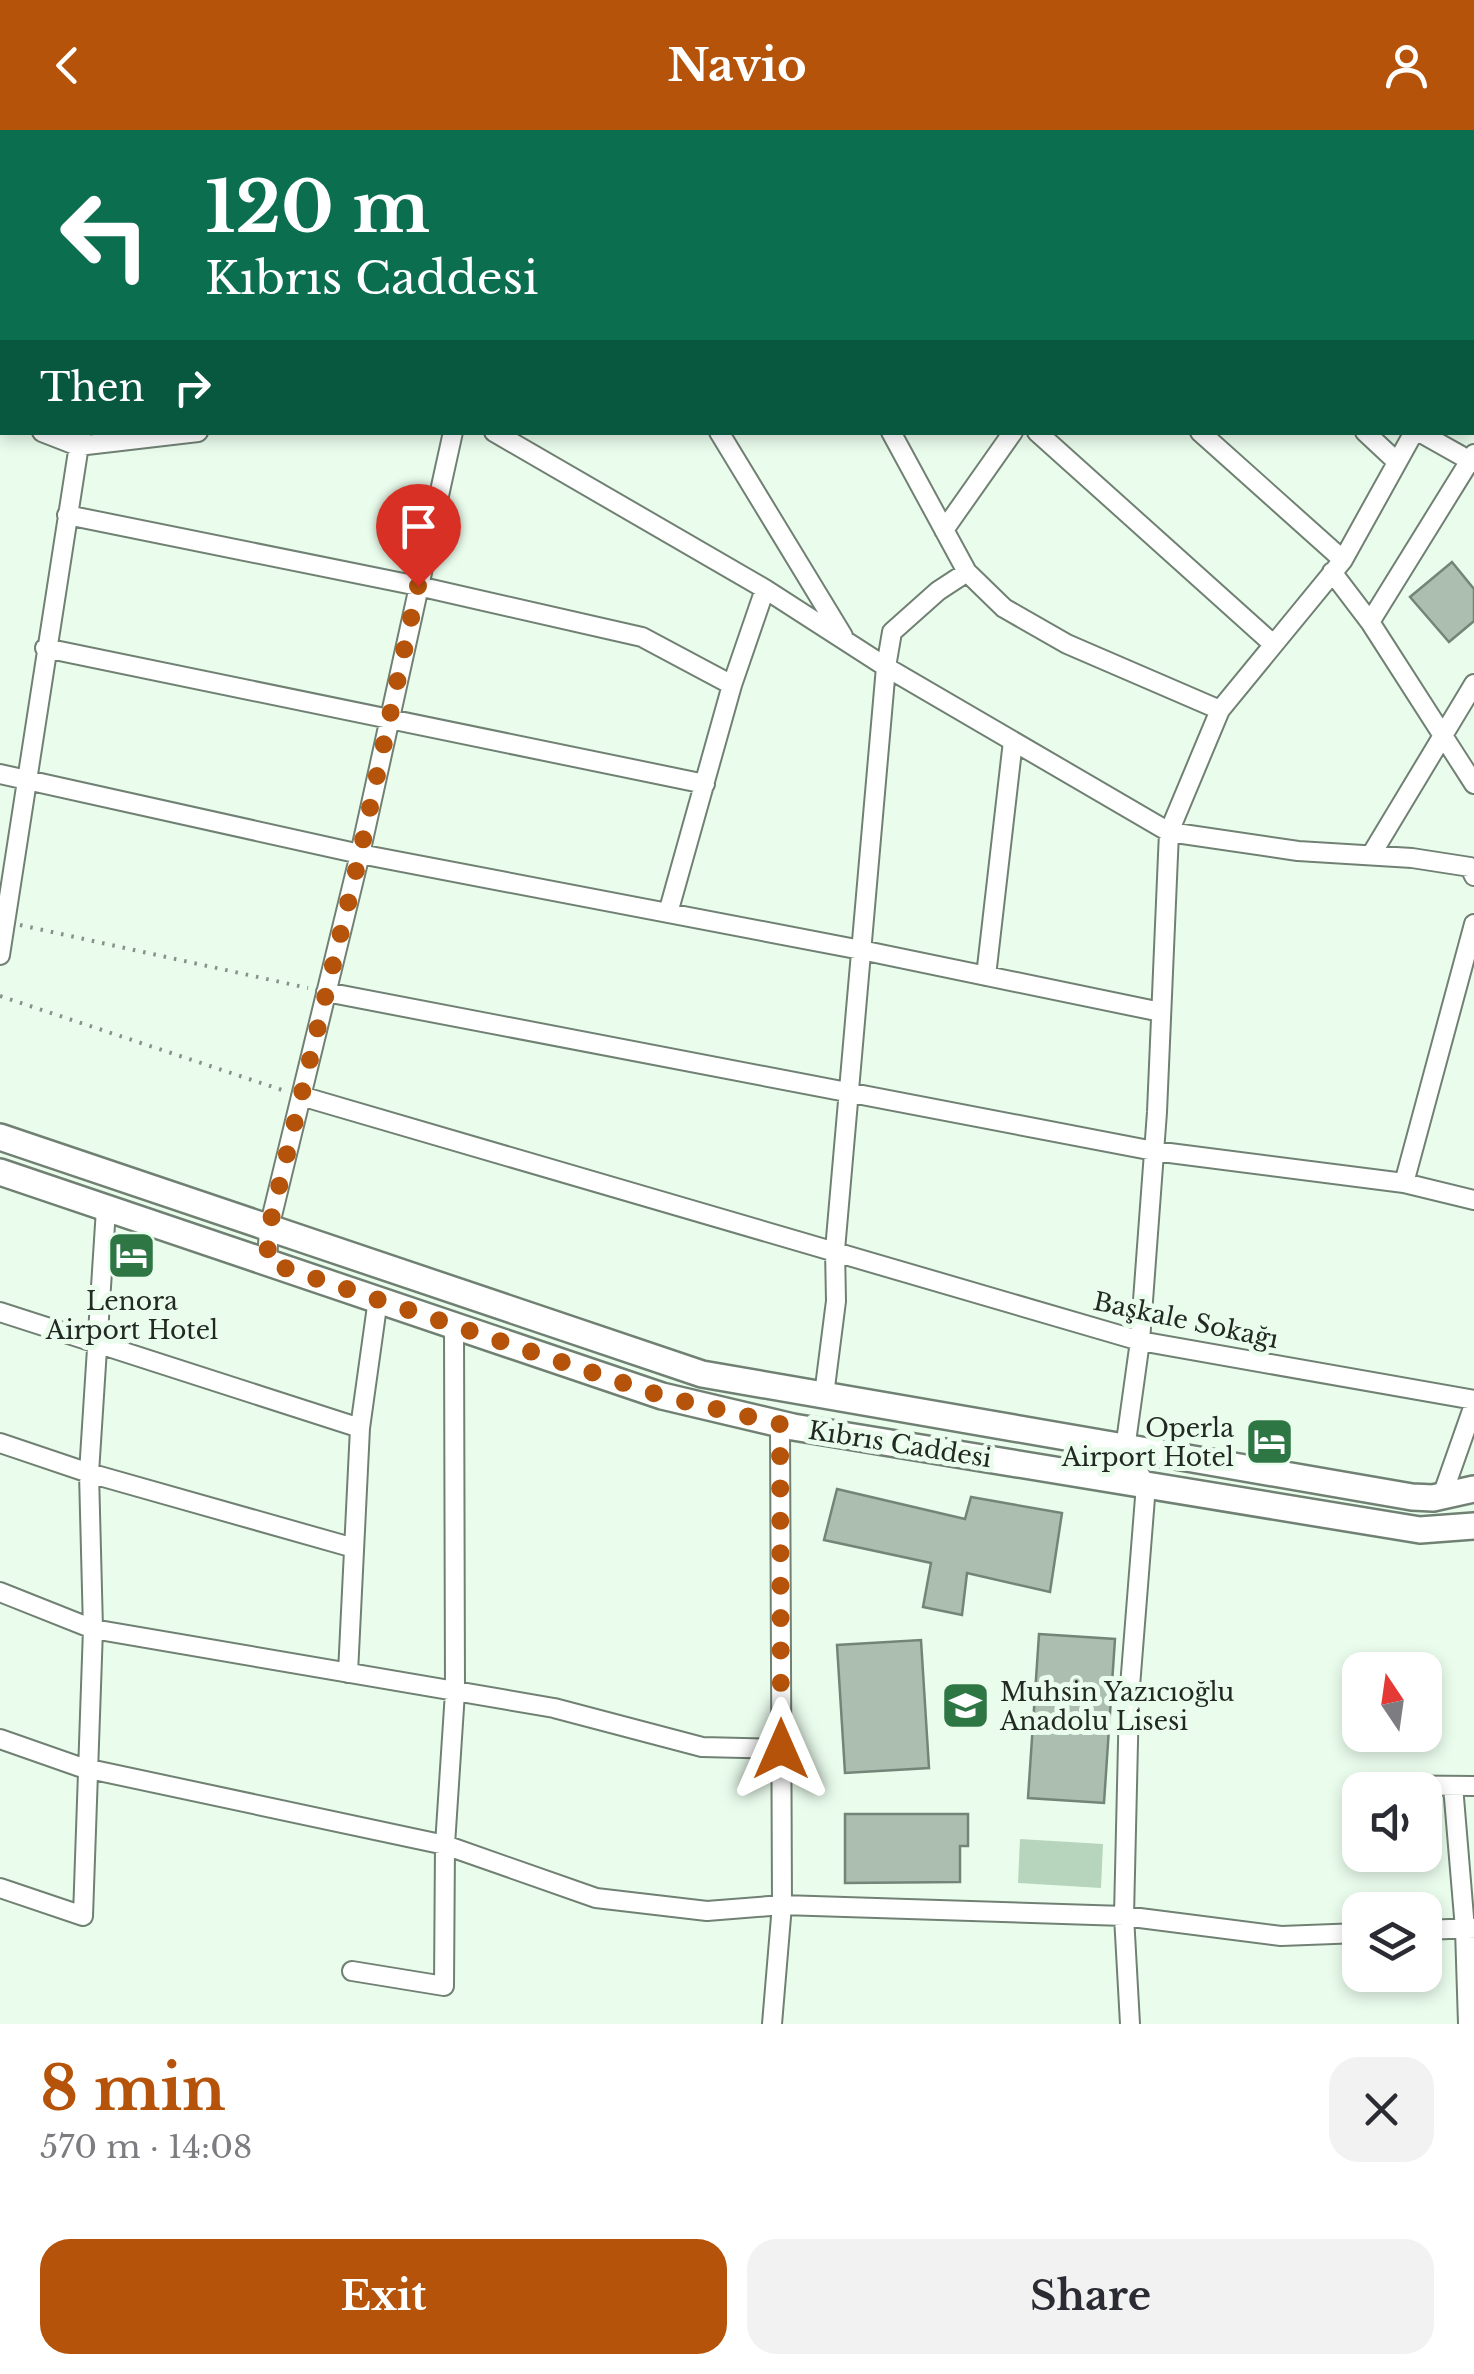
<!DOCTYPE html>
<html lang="en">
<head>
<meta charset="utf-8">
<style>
  body { margin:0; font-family:"Libre Baskerville",serif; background:#f2f2f3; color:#2b2b33; height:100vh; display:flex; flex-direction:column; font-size:38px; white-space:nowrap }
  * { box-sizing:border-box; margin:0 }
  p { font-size:32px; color:#7c7c81 }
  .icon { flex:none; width:55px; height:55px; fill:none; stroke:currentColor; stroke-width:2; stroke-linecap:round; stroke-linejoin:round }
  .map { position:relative; height:1894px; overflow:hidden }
  .panel { display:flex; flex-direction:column; background:#fff; flex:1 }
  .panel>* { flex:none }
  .hud { position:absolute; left:0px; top:0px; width:1475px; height:305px; box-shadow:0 5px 15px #0003; background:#0b6e4f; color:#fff; overflow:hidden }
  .needle { width:65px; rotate:347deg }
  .buttons { position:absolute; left:1342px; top:1522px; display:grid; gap:20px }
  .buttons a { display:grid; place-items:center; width:100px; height:100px; border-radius:20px; background:#fff; box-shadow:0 5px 15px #0003; font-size:50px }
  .pin { position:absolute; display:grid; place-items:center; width:85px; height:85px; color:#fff; margin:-102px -42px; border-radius:50% 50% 50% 0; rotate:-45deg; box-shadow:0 0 10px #0007 }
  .pin .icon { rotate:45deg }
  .me { position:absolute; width:110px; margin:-55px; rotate:0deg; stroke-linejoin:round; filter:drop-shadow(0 0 8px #0008) }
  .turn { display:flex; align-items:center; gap:35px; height:210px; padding:0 40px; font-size:45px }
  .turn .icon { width:130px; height:130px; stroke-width:2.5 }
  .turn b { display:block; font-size:70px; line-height:85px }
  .then { display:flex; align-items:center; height:95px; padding:0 40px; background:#0003; gap:20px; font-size:38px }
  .round { display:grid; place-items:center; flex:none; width:105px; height:105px; border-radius:30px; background:#f2f2f3 }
  .headline { display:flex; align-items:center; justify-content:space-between; height:170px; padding:0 40px }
  h1 { font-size:60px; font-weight:700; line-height:75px; color:#b45309 }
  .primary-button { display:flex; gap:20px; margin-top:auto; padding:20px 40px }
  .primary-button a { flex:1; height:115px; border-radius:30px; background:#b45309; color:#fff; font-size:40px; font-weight:700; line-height:115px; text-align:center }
  .primary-button a+a { background:#f2f2f3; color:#2b2b33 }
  header { display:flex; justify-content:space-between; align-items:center; height:130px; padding:0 40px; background:#b45309; color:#fff; font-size:45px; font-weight:700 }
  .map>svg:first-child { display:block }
  .garden { fill:#b7d5bc }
  .building { fill:#acbeaf; stroke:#738577; stroke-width:2.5 }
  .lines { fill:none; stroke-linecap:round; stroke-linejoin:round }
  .street-casing { stroke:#708173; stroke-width:22 }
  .secondary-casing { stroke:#708173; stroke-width:30 }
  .path { stroke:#859287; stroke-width:4; stroke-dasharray:2.5 8; stroke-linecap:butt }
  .street { stroke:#fff; stroke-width:18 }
  .secondary { stroke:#fff; stroke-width:25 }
  .route { stroke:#b45309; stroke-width:18; stroke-dasharray:0 32.4 }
  .labels { text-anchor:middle; stroke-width:10; stroke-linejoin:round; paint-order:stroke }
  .poi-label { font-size:25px; fill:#222923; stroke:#eafded }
  .street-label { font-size:25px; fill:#222923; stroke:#eafded }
</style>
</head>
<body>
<header><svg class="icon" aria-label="back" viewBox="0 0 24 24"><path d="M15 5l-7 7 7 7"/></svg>Navio<svg class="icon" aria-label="person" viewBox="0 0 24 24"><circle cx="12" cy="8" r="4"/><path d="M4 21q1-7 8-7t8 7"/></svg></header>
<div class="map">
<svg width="1474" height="1894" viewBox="0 0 1474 1894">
  <rect width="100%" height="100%" fill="#eafded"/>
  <path class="garden" d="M1020,1709L1103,1714L1101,1758L1018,1753Z"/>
  <path class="building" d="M1452,432L1474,459V491L1449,512L1410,467Z
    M837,1359L965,1389L971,1367L1062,1383L1050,1462L967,1443L962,1485L923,1477L931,1433L824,1410Z
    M1039,1504L1115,1509L1104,1673L1028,1668Z
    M921,1510L929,1638L845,1643L837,1515Z
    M845,1684H968V1716H960V1752L845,1753Z"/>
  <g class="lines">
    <defs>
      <path id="street" d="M572,0L578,2
        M1200,0L1202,2
        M151,2L152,0
        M291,2L292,0
        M394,2L395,0
        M524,2V0
        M614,2L615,0
        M775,2L777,0
        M890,2L892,0
        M1015,2L1017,0
        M1106,2L1108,0
        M1269,2L1272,0
        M1452,2L1455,0
        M1472,104L1474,103
        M1472,209L1474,207
        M0,286L2,287
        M42,302L78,316L198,302
        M494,302L765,459L886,537L835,1120L836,1171L824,1265
        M719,302L843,506
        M891,302L967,442L1004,478L1067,514L1220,580
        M1037,302L1273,514
        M1200,302L1343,430
        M1365,302L1396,331
        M1419,302L1474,333
        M67,385L418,456L642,507L732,555
        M944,400L1013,302
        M967,442L938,461L892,502L886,537L1169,702L1298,721L1412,728L1470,737L1474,746
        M1332,442L1370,492L1474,654
        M1370,492L1474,324
        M45,518L705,654
        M0,644L360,724L861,820L1161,882
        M1371,725L1474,554
        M668,783L732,555L765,459
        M0,825L81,302
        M986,846L1013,611
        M326,862L1154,1021L1404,1053L1474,1070
        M301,966L1140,1211L1474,1270
        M1404,1053L1474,794
        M267,1132L269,1098L360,724L453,302
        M0,1182L360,1298
        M0,1313L89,1343L354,1418
        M1442,1366L1474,1275
        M0,1462L93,1499L554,1578L702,1617L781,1619
        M348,1543L360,1298L378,1169
        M0,1609L80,1637L445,1715L596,1768L707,1781L782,1775L1124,1786L1281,1806L1360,1803
        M1360,1655L1474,1656
        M1453,1656L1465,1799L1468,1894
        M0,1758L83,1786L93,1499L89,1343L106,1079
        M1425,1800L1474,1798
        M352,1841L444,1856L445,1715L455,1562L454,1197
        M772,1894L782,1775L780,1294
        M1130,1894L1124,1786L1129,1569L1146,1355L1125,1319L1140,1211L1157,982L1169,702L1220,580L1343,430L1414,302"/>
      <path id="secondary" d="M0,1007L702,1244L1412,1367L1433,1368L1474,1359
        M0,1042L662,1266L793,1297L1420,1400L1474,1396"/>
    </defs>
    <use href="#street" class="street-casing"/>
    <use href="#secondary" class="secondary-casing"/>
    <path class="path" d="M20,795L308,858
      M0,866L285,961"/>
    <use href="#street" class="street"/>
    <use href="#secondary" class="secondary"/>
  </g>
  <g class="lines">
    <path class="route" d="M418,456L360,724L269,1098L267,1132L662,1266L780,1294L781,1619"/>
  </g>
  <defs>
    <symbol id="hotel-square" viewBox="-11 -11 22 22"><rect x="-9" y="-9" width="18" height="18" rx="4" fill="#2e7644" stroke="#eafded"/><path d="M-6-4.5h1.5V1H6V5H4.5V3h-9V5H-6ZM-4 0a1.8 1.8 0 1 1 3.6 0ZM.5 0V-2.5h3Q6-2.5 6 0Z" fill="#fff"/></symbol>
    <symbol id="school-square" viewBox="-11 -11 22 22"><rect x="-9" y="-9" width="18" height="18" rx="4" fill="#2e7644" stroke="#eafded"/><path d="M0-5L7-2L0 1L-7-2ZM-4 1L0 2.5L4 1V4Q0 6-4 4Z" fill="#fff"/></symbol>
  </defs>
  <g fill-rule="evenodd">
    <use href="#hotel-square" x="104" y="1098" width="55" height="55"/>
    <use href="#hotel-square" x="1242" y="1284" width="55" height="55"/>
    <use href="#school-square" x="938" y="1548" width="55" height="55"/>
  </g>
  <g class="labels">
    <g class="poi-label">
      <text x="132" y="1180">Lenora<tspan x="132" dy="29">Airport Hotel</tspan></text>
      <text x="1234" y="1307" text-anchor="end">Operla<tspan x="1234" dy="29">Airport Hotel</tspan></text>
      <text x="1000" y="1571" text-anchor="start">Muhsin Yazıcıoğlu<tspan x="1000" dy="29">Anadolu Lisesi</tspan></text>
    </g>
    <g class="street-label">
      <text transform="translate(1186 1190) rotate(12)" y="9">Başkale Sokağı</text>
      <text transform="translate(900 1314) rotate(9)" y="9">Kıbrıs Caddesi</text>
    </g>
  </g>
</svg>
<div class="buttons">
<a><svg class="needle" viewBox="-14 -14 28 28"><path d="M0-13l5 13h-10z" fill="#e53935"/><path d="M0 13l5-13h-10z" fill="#7c7c81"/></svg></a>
<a><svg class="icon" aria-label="sound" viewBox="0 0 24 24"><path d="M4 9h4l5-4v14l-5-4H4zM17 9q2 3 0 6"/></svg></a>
<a><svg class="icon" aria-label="layers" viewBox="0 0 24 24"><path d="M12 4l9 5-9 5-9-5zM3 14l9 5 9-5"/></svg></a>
</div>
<div class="pin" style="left:418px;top:456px;background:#d93025"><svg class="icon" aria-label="arrive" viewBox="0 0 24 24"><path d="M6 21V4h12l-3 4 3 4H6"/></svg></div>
<svg class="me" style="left:781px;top:1619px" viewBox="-20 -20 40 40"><path d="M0-17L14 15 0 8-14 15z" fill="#b45309" stroke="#fff" stroke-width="4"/></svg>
<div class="hud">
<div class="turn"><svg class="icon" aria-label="left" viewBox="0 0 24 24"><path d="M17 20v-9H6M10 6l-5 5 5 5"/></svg><div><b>120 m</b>Kıbrıs Caddesi</div></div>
<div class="then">Then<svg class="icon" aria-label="right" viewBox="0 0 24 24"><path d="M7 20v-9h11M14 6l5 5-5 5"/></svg></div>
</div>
</div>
<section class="panel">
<div class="headline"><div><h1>8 min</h1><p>570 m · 14:08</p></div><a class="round"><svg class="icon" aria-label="close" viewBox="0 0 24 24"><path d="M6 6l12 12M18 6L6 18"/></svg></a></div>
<div class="primary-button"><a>Exit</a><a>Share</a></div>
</section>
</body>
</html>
